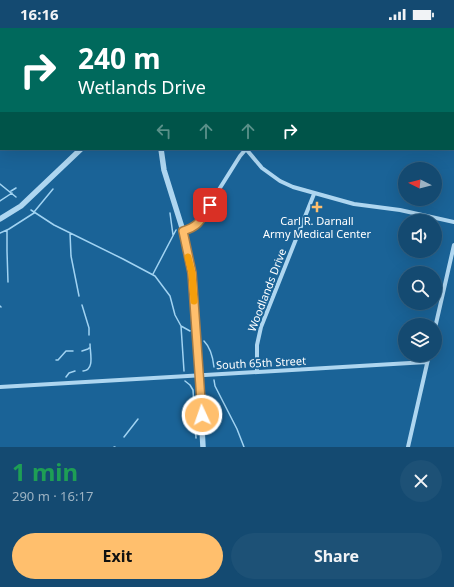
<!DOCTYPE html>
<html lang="en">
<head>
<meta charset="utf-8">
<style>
  body { margin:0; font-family:"Noto Sans",sans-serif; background:#1d5176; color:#f1f3f6; height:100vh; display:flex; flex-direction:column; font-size:15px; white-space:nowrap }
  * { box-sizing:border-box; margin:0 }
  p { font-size:13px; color:#9db3c3 }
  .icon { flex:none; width:22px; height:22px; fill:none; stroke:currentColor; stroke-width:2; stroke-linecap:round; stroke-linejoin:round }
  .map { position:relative; height:419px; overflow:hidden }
  .details { display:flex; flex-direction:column; background:#144a71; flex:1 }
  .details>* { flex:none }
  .hud { position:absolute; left:0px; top:0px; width:454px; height:122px; box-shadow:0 4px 16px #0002,0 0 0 1px #336284; background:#00695c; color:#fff; overflow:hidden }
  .needle { width:26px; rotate:276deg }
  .controls { position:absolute; left:398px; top:134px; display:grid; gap:8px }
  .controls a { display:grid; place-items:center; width:44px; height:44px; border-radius:50%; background:#144a71; box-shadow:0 4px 16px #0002,0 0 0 1px #336284; font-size:20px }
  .pin { position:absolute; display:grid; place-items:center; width:34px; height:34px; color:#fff; margin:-17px; border-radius:8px; box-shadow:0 2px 6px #0006 }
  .me { position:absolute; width:44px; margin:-22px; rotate:357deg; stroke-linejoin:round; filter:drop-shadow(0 0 3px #0008) }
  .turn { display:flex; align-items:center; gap:14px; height:84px; padding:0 12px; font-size:18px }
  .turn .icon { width:52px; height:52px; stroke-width:2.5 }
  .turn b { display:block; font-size:28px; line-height:34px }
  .lanes { display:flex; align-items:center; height:38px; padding:0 12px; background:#0003; justify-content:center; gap:20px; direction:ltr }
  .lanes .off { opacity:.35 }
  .round { display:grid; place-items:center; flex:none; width:42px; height:42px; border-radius:21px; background:#1d5176 }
  .summary { display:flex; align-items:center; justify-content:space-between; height:68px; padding:0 12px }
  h1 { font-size:24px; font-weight:700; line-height:30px; color:#1e9e55 }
  .button { display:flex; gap:8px; margin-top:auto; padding:8px 12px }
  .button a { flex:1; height:46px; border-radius:24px; background:#ffbf6d; color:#111; font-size:16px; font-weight:700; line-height:46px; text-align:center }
  .button a+a { background:#1d5176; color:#f1f3f6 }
  .status { display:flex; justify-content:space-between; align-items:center; height:28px; padding:0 20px; background:#144a71; direction:ltr }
  .status svg { height:11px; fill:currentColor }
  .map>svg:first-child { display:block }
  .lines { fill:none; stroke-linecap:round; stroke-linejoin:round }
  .stream { stroke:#a1d3f2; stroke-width:1.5 }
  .pedestrian { stroke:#aed6f0; stroke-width:3 }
  .minor { stroke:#aed6f0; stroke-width:4 }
  .tertiary { stroke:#aed6f0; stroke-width:5.5 }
  .route-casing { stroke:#a67c47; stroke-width:10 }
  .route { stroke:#ffbf6d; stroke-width:7 }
  .slow { stroke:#f59e0b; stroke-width:7 }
  .poi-dot { fill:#ffbf6d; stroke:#1a6397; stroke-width:1.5 }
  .labels { text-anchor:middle; stroke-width:4; stroke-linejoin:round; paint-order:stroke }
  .poi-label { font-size:11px; fill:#fff; stroke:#1a6397 }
  .street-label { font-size:11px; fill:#fff; stroke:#1a6397 }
</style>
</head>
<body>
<div class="status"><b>16:16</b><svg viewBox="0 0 49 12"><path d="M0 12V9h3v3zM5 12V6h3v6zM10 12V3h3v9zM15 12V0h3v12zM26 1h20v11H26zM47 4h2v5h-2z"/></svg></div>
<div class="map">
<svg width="454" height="419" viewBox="0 0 454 419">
  <rect width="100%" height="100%" fill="#1a6397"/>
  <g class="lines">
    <path class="stream" d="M0,156L16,169
      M11,163L16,160
      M0,173L12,165
      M31,182L54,197L123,231L155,248L170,268L175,287L181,298L190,303
      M34,184L53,161
      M170,185L173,207
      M7,202V223L8,254
      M0,205L9,201L34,185
      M70,205L71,228L79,268
      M153,246L176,202
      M82,277L89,300V307
      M0,278L1,279L0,278
      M181,298L184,343
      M204,313C211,320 213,330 214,339
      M82,323L88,321L89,320
      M56,332H58L66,323H73
      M83,343C95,342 90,325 90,316
      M66,349L69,345L75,343
      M214,352L215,358L237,401L244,419
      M185,353L190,357L193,362L196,410
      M124,409L138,391
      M114,419H115"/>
    <path class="pedestrian" d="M0,56L1,55"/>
    <path class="minor" d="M256,1L257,0
      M246,121L262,140L280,153L293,159L354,176L400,182L454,194
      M183,203L192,200L198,195L240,128L246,121
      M435,300L454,217
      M257,344V317L261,299L314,166
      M0,359L427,334
      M408,419L429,327"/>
    <path class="tertiary" d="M46,0L48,1
      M182,1L183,0
      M161,121L164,142L184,206L191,245L199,347L203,419
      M0,191L21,178L81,121"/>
  </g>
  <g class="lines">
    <defs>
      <path id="route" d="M202,387L192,245L183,203C200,198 201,191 210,177"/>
    </defs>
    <use href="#route" class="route-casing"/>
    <use href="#route" class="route"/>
    <path class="slow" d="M188,229L192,245L194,273"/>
  </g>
  <path class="poi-dot" d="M315 173h4v4h4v4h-4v4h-4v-4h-4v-4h4z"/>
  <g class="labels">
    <g class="poi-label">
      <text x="317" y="197">Carl R. Darnall<tspan x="317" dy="13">Army Medical Center</tspan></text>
    </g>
    <g class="street-label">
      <text transform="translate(267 262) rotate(-69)" y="4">Woodlands Drive</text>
      <text transform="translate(261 335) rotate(-3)" y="4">South 65th Street</text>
    </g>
  </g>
</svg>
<div class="controls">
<a><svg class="needle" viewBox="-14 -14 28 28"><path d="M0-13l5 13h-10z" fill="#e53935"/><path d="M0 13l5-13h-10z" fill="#9db3c3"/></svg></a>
<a><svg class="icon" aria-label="sound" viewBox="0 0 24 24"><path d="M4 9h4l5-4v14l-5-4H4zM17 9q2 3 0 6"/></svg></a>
<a><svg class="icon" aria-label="search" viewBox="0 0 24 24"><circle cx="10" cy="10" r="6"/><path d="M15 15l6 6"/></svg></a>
<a><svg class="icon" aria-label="layers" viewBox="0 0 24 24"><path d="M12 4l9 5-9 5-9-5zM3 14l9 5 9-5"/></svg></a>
</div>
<div class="pin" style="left:210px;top:177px;background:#d93025"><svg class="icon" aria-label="arrive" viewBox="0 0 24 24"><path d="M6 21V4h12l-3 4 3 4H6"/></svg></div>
<svg class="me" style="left:202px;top:387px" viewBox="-20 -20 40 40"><circle r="17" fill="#ffbf6d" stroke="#fff" stroke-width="3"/><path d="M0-11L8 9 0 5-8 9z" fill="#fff"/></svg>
<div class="hud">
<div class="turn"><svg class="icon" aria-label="right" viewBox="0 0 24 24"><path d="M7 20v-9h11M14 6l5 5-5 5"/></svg><div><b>240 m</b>Wetlands Drive</div></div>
<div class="lanes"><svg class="icon off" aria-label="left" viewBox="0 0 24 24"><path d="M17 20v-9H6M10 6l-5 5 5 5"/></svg><svg class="icon off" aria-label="ahead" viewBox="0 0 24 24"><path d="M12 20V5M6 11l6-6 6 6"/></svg><svg class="icon off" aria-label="ahead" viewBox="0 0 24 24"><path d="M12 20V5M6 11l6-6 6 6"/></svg><svg class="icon" aria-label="right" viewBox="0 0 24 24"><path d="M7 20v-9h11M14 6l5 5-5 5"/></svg></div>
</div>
</div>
<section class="details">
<div class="summary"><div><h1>1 min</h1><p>290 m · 16:17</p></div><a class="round"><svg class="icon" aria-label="close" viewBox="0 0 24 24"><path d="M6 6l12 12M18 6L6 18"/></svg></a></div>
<div class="button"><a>Exit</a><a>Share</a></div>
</section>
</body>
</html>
